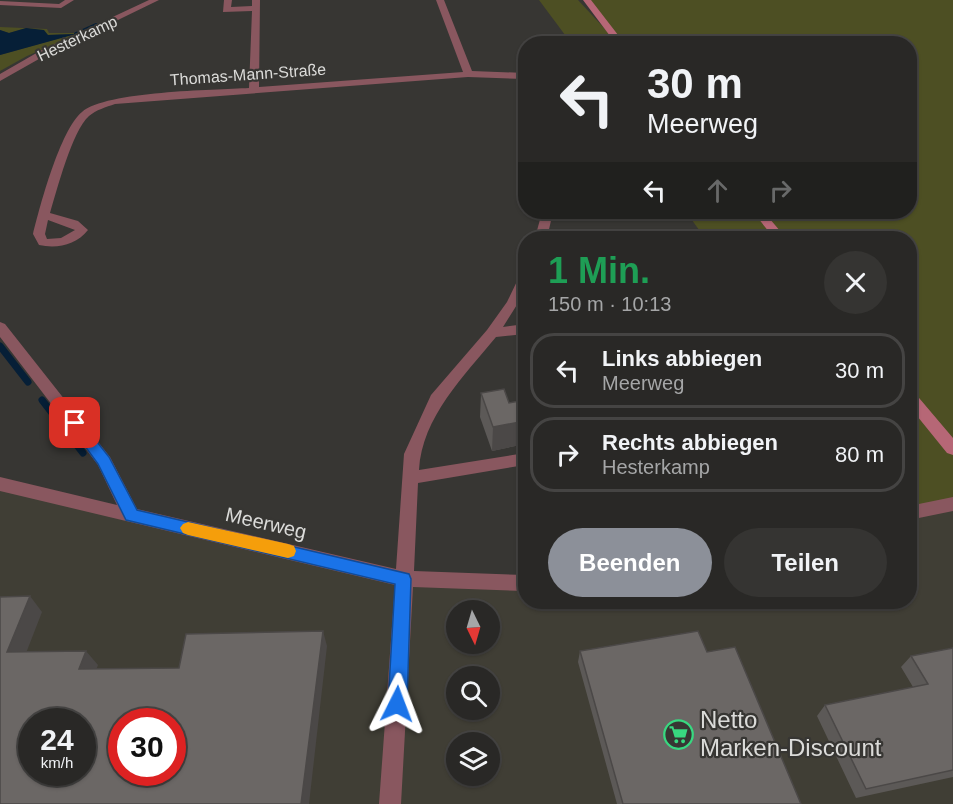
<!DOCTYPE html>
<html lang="de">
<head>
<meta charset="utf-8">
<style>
  body { margin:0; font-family:Helvetica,sans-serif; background:#353432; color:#f1f3f6; height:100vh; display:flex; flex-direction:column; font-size:22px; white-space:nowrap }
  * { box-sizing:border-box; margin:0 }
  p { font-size:20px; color:#a5a6a7 }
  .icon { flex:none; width:33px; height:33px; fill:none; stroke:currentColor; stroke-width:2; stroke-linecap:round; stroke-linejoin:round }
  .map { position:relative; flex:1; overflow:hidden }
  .sheet { position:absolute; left:518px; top:231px; width:399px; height:378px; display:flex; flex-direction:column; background:#292826; border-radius:24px; box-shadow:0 2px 4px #0004,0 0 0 2px #454443 }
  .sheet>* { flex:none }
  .banner { position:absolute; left:518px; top:36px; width:399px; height:183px; border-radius:24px; box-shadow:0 2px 4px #0004,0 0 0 2px #454443; background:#292826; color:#f1f3f6; overflow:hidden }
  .needle { width:39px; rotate:175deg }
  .buttons { position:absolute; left:446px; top:600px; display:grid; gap:12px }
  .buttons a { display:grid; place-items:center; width:54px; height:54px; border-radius:50%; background:#292826; box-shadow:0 2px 4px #0004,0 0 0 2px #454443; font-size:30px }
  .speed { position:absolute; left:18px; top:708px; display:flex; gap:12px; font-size:30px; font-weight:700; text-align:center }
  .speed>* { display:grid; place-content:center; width:78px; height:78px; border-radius:50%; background:#292826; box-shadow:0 2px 4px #0004,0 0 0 2px #454443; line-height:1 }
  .speed small { font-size:15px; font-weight:400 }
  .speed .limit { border:9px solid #d22; background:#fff; color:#111 }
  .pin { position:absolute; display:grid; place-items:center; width:51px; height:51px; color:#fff; margin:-26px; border-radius:12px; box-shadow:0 3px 9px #0006 }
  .me { position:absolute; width:66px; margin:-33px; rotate:3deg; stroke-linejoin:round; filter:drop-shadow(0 0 4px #0008) }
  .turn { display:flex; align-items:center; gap:21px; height:126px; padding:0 30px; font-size:27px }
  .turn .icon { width:78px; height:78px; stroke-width:2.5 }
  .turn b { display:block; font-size:42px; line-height:51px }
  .lanes { display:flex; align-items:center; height:57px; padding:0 30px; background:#0003; justify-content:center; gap:30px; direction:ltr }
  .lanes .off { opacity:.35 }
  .round { display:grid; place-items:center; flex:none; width:63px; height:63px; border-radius:32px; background:#353432 }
  .summary { display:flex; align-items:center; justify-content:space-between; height:102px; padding:0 30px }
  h1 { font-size:36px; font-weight:600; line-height:45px; color:#1e9e55 }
  .cta { display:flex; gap:12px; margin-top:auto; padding:12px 30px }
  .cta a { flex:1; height:69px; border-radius:36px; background:#8c9099; color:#fff; font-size:24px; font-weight:600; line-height:69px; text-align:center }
  .cta a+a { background:#353432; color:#f1f3f6 }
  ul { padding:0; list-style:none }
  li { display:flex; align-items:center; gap:18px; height:75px; margin:0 12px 9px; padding:0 18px; border:3px solid #454443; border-radius:24px }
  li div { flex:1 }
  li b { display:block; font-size:22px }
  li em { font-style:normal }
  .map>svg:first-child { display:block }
  .built { fill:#403e35; fill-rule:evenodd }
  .green { fill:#4d4f23 }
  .water { fill:#061f37 }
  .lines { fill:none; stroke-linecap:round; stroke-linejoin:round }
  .stream-far1 { stroke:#061f37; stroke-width:4 }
  .stream { stroke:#061f37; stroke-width:7 }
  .street { fill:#89575f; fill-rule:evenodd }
  .secondary { fill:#b66776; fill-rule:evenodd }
  .wall { fill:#5c5957 }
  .shaded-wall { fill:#4b4847 }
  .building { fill:#6b6765; stroke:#4b4847; stroke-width:1.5; fill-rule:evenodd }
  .route { fill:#1a73e8; stroke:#114b97; stroke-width:1.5 }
  .slow { fill:#f59e0b }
  .labels { text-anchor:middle; stroke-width:4.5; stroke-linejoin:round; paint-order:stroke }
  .far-street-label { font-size:16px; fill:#dbdbd9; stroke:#373633 }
  .street-label { font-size:20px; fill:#dbdbd9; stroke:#373633 }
  .near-poi-label { font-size:24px; fill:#dbdbd9; stroke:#373633; text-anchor:start }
</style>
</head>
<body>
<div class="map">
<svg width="953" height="804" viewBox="0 0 953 804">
  <rect width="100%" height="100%" fill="#373633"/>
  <path class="built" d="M0,484L352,566L525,583V602H909V513L953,504V804H0ZM456,610H489V644H456ZM456,676H489V710H456ZM32,722H82V772H32ZM122,722H172V772H122ZM456,742H489V776H456Z"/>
  <path class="green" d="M539,0H578L618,43H571Z
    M587,0H953V504L909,513V238H705L686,212H909V44L621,43Z
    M0,27L47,29L49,33H80L27,56L0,71V55L74,34L47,35L27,28L9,33L0,30Z"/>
  <path class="water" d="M26,28L44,30L48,35L76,34L0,55V30L9,33Z"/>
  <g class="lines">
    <path class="stream-far1" d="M76,34L96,25"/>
    <path class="stream" d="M0,346L28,382
      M42,400L83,453"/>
    <path class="street" d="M65,0H74L61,8L0,5V1L59,4Z
      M149,0H159L46,55L0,81V74L40,51Z
      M224,0H232L231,7L252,6V0H260L259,87L463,72L436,0H444L472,71L525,73V79L468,77L115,104C106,107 96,110 89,116C72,131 57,190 50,213L78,221L88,230C76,245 57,249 39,245L33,234C40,206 60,130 82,112C106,91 214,90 249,88L252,11L223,12ZM48,220L75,230L61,238L47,239L45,234Z
      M542,212H553L547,238H535Z
      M525,274V292L503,327L525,324V334L496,337C464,376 422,417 419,470L525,453V465L418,483L414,571L525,575V591L413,587L401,804H379L395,585L0,491V477L117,505L98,465L0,337V322L5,324L110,457L137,509L396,569L404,454L431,395L487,330L507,302L520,275Z
      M953,497V511L909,520V506Z"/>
    <path class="secondary" d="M583,0H591L625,44H616Z
      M753,212H764L786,238H774Z
      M909,391L914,392L953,438V455L947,453L909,406Z"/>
  </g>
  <path class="wall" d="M481,393L509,403L525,400V444L492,451L480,417Z
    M953,648V777L856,798L817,716L825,705L913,687L901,667L911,656Z
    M580,651L801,804H617L578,662Z"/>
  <path class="shaded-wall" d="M525,421V444L492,451L493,427Z
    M30,596L42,612L21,666L7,652Z
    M323,631L327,646L309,804H301Z
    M86,651L98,665L91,684L79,669Z"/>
  <path class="building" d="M504,389L509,403L525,400V421L493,427L481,393Z
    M30,596L7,652L86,651L79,669L179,668L186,634L323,631L301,804H0V597ZM32,722H82V772H32ZM122,722H172V772H122Z
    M698,631L707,652L735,647L801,804H623L580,651Z
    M953,648V770L866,789L825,705L928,684L911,656Z"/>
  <path class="route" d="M75,418L79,419L109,457L137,510L409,574L411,579L407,704L404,710L397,713L391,710L388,704L395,584L126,520L98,464L68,423Z"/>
  <path class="slow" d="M188,522L288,544L294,546L296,551L294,556L288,558L188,535L183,533L180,528L183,524Z"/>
  <defs>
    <symbol id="supermarket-ring" viewBox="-11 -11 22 22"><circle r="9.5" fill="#373633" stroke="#38d880" stroke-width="1.5"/><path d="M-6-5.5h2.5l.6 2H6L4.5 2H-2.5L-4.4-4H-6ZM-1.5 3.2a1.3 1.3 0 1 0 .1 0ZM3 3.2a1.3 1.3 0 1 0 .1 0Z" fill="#38d880"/></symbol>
  </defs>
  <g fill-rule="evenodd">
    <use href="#supermarket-ring" x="662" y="718" width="33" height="33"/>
  </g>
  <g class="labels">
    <g class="far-street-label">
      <text transform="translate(77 38) rotate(-25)" y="6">Hesterkamp</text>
      <text transform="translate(248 74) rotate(-4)" y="6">Thomas-Mann-Straße</text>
    </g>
    <g class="street-label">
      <text transform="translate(266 523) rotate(13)" y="7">Meerweg</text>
    </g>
    <g class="near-poi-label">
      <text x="700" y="728">Netto<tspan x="700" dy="28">Marken-Discount</tspan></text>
    </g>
  </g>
</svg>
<div class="buttons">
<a><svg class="needle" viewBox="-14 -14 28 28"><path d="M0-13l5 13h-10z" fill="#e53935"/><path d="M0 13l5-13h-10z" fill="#a5a6a7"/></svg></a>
<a><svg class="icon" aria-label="search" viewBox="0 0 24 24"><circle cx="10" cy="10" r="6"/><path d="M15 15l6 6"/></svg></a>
<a><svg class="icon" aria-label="layers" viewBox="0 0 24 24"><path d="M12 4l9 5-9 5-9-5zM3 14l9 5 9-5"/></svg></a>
</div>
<div class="speed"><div>24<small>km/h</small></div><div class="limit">30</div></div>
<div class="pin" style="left:75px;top:423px;background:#d93025"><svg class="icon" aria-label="arrive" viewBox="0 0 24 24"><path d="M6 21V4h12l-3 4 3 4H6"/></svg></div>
<svg class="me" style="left:397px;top:704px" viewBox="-20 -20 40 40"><path d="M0-17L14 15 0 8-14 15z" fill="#1a73e8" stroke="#fff" stroke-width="4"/></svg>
<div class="banner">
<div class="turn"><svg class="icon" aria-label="left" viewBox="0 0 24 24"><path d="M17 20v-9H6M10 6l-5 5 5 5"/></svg><div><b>30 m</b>Meerweg</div></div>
<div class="lanes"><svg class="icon" aria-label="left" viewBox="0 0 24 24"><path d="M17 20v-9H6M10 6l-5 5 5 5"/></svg><svg class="icon off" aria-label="ahead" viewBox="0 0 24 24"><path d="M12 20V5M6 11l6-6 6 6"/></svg><svg class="icon off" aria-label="right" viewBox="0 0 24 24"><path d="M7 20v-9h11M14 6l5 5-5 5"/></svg></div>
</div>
<section class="sheet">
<div class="summary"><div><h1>1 Min.</h1><p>150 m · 10:13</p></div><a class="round"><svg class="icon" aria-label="close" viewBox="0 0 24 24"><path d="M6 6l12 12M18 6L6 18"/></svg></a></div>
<ul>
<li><svg class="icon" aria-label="left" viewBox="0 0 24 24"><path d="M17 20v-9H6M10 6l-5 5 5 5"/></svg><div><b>Links abbiegen</b><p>Meerweg</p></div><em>30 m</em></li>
<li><svg class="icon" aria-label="right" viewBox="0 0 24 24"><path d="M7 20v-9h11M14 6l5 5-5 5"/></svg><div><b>Rechts abbiegen</b><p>Hesterkamp</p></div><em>80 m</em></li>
</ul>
<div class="cta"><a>Beenden</a><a>Teilen</a></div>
</section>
</div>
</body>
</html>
